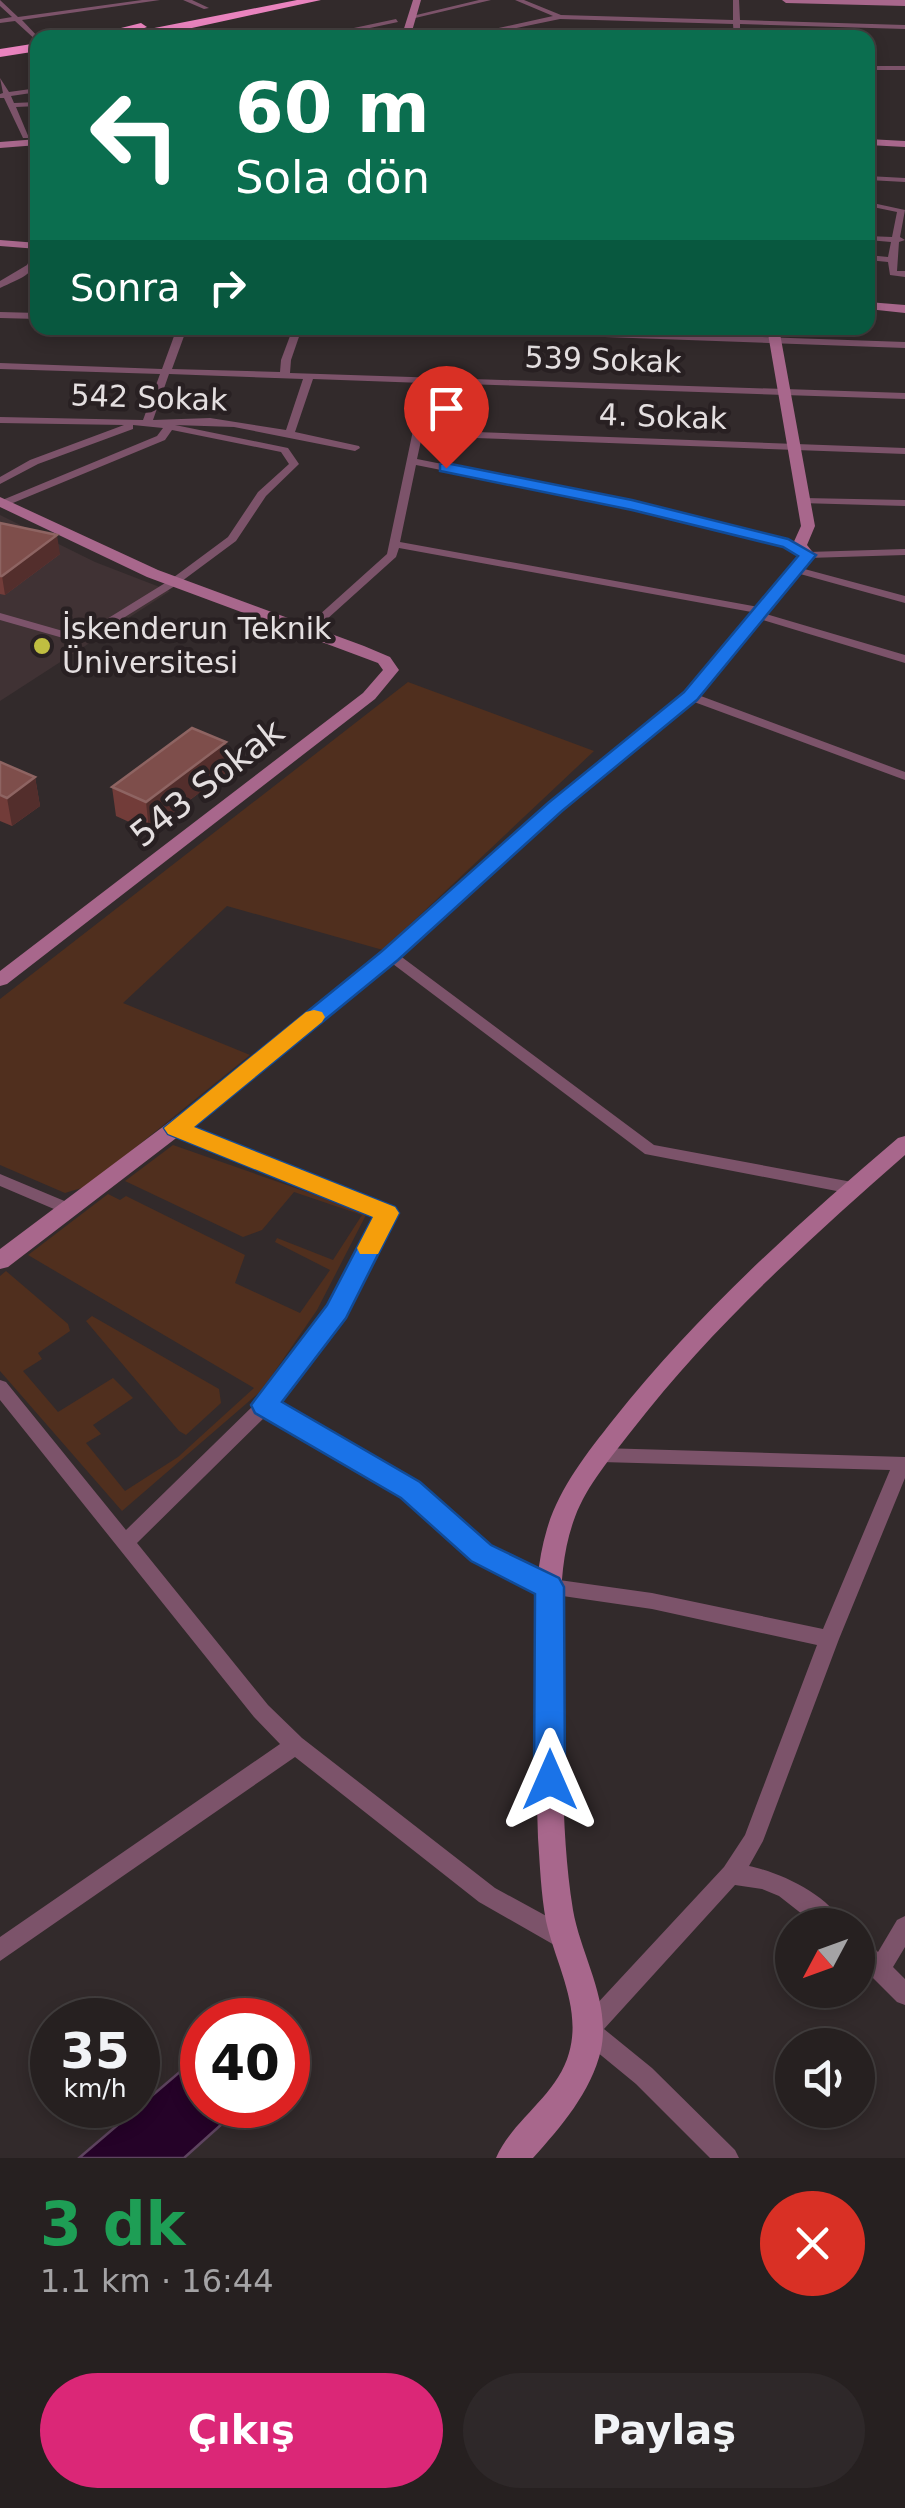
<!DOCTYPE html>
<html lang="tr">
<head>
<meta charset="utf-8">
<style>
  body { margin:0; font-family:"DejaVu Sans",sans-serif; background:#2e2829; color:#f1f3f6; height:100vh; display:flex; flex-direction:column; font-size:38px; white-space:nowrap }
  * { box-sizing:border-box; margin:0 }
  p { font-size:32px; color:#a4a3a5 }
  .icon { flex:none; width:55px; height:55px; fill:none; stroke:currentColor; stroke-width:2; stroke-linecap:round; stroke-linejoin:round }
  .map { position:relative; height:2158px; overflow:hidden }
  .details { display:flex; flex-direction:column; background:#262020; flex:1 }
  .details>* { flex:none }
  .banner { position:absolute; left:30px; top:30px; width:845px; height:305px; border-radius:20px; box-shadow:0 5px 15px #0003,0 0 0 2px #423e3e; background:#0b6e4f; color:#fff; overflow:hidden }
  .needle { width:65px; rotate:229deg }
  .tools { position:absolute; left:775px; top:1908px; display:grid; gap:20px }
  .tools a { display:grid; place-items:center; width:100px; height:100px; border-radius:50%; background:#262020; box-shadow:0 5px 15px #0003,0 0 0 2px #423e3e; font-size:50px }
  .speed { position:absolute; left:30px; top:1998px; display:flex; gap:20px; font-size:50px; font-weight:700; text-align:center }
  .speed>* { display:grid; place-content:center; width:130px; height:130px; border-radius:50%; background:#262020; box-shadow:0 5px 15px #0003,0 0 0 2px #423e3e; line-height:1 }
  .speed small { font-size:25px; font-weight:400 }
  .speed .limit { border:15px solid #d22; background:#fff; color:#111 }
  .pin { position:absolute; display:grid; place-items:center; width:85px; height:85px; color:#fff; margin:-102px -42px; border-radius:50% 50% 50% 0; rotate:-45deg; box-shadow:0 0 10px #0007 }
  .pin .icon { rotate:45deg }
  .me { position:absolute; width:110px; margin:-55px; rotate:0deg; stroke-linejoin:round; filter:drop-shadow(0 0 8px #0008) }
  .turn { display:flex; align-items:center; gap:35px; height:210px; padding:0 40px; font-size:45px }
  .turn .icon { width:130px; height:130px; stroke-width:2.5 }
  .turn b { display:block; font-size:70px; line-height:85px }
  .then { display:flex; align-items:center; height:95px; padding:0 40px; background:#0003; gap:20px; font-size:38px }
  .round { display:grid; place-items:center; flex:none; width:105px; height:105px; border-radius:52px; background:#2e2829 }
  .head { display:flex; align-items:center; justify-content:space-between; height:170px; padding:0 40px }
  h1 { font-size:60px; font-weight:700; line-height:75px; color:#1e9e55 }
  .action { display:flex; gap:20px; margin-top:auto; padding:20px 40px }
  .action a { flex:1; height:115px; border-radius:60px; background:#db2777; color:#fff; font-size:40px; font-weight:700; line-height:115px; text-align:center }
  .action a+a { background:#2e2829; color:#f1f3f6 }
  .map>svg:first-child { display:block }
  .built { fill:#403234 }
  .green { fill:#502f1e }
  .water { fill:#250228; stroke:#5e445f; stroke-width:2.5 }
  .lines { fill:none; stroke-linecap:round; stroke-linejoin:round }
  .street { fill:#7c536a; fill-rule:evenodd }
  .secondary { fill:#a8678c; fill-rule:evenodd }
  .highway { fill:#e983be; fill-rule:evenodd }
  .wall { fill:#723c39 }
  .shaded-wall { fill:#532e2c }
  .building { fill:#7e4e4b; stroke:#8e6462; stroke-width:2.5 }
  .route { fill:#1a73e8; stroke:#114b97; stroke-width:2.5 }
  .slow { fill:#f59e0b }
  .poi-dot { fill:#c0be41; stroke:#282022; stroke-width:4 }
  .labels { text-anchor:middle; stroke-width:9; stroke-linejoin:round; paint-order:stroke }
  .far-street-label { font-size:30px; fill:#e4dfe0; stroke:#282022 }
  .far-poi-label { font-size:30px; fill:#e4dfe0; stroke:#282022; text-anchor:start }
  .street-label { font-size:35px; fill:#e4dfe0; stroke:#282022 }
</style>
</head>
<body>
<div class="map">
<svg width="905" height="2158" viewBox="0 0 905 2158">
  <rect width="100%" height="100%" fill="#322a2b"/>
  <path class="built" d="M0,515L95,562L170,591L0,701Z"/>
  <path class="green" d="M408,682L594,751L383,950L227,906L123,1003L250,1055L88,1186L65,1193L0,1165V999Z
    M173,1145L367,1213L317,1310L262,1390L122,1511L0,1371V1276L6,1271L68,1324L70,1331L38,1353L42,1359L23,1371L58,1412L113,1378L133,1398L93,1425L101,1434L86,1443L125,1491L178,1457L254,1388L28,1255L108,1194L120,1200L126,1196L245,1255L235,1283L300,1313L330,1270L275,1242L277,1238L333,1260L362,1215L294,1192L262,1230L243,1237L125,1181Z
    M92,1316L219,1389L221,1403L186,1435L179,1431L86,1321Z"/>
  <path class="water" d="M182,2070L202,2096V2105H209L223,2123L184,2158H79Z"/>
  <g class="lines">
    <path class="street" d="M0,0L18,17L142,0H160L22,20L39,38L38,42L15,21L0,23V19L12,17L0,6Z
      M183,0H192L209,8L204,9Z
      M479,0H491L411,19L408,17Z
      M515,0H524L561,15L733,20V0H739L740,20L905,25V29L740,24V38H734L733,24L560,19L469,38H453L553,16Z
      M396,19L398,22L323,38H307Z
      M597,30L602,31L601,38H594Z
      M868,66H905V70H868Z
      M0,78L9,92L38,88V92L11,96L14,103L38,102V106L16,107L29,138H23L4,98H0V94L3,93Z
      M868,176L905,178V182L868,180Z
      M868,202L905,210L900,237L905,240L899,242L897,271H905V277L890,275L888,262L868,260V255L888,257L891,242L868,240V236L892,237L897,212L868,206Z
      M38,250C38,274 21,278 0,288V281L27,265L34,252Z
      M0,312L38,313V319L0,318Z
      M177,328H187L172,369L280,372L281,360L293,328H302L291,360L290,373L905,393V399L433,383L423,430L905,448V454L422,436L417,459L632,502L804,546L799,549L632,508L416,465L400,542L764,608L770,611L766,614L905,655V663L756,618L754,616L757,613L399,548L396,557L316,629H308V625L387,554L423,383L313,379L295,432L359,446L360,448L355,451L234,427L175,425L288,448L299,464L266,496L236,541L178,584L96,635L70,640L0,620V613L70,633L89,630L170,580L228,537L258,492L289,464L281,452L172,430L165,440L8,505H0V501L157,436L163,428L133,425V429L38,464L0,484V477L30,460L124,425L0,423V417L143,420L160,374L0,369V363L162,369ZM169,374L303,379L286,430L210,418L153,420Z
      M436,328H503L905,342V348L441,331Z
      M804,498L905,500V506L800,503V499Z
      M905,549V555L808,558L803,555L808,552Z
      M797,567L905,596V603L793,572V568Z
      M690,692L905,772V780L686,699L684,696Z
      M390,951L395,952L654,1145L852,1182L858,1184L860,1188L858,1192L852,1194L645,1154L385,958L383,955L385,952Z
      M176,1124L393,1209L395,1213L343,1316L276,1403L417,1485L488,1547L552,1579L652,1593L823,1629L890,1470L601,1462L595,1460L592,1455L595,1450L601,1448L905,1457V1478L839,1639L763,1841L749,1866C779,1872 830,1895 843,1925H816L779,1896L762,1889L735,1885L604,2029L652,2068L735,2150L739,2158H710L636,2084L580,2038L577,2030L580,2022L724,1867L745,1835L817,1645L652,1609L542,1593L474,1559L405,1495L267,1415L137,1543L268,1705L302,1738L495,1888L572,1930L575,1938L572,1946L564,1949L556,1946L479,1902L295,1757L0,1961V1937L280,1744L254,1717L0,1400V1380L6,1382L126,1530L259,1400L331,1307L378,1216L171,1133L168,1129Z
      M0,1174L74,1205L76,1209L74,1213L68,1215L0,1186Z
      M905,1916V1947L893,1967L905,1979V2005L897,2002L858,1963V1937L866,1940L878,1952L897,1920Z"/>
    <path class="secondary" d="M413,0H421L410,38H401Z
      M782,0H905V6L786,3Z
      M38,139V145L0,148V142Z
      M868,139L905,141V147L868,145Z
      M0,240L38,243V249L0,246Z
      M868,302L905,305V313L868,309Z
      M767,328H779L815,526L807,545L815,555L813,558L696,699L585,790L397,959L218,1106L8,1267L0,1269V1249L204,1096L383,951L573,782L684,693L800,555L792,546L801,526Z
      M0,497L158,570L364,646L390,657L399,670L375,699L7,984L0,986V971L363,693L383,670L378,663L147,577L0,507Z
      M905,1136V1155C808,1240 712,1327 633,1429C612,1456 587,1485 575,1517C555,1570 562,1628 562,1683C563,1758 561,1836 573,1910C581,1956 611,2001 601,2050C591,2092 561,2127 533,2158H496C513,2119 557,2096 569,2053C582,2008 556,1965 546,1921C541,1894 540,1866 538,1838C536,1783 536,1727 536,1672C536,1624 533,1575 547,1529C559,1488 587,1453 613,1420C697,1314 796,1225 898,1138Z"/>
    <path class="highway" d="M297,0H321L146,38H81L141,23L147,27L134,32Z
      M38,43V51L0,57V49Z"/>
  </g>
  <path class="wall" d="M0,523L60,554L5,595L0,594Z
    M226,742L228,771L149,831L116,816L112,787Z
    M0,762L35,777L40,806L12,826L0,821Z"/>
  <path class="shaded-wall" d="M57,535L60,554L5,595L2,576Z
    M226,742L228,771L149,831L146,802Z
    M35,777L40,806L12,826L7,798Z"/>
  <path class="building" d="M0,523L57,535L2,576H0Z
    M192,728L226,742L146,802L112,787Z
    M0,762L35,777L7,798L0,795Z"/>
  <path class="route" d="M446,463L632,500L788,539L816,555L697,700L562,811L398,960L194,1127L395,1207L399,1213L346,1318L282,1402L420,1482L491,1545L559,1578L564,1587L565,1780L560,1790L550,1794L539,1790L534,1780L535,1594L471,1561L401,1498L255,1413L251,1405L327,1305L373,1217L168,1134L164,1128L382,951L548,803L684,692L798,556L783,547L632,510L440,471V464Z"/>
  <path class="slow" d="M314,1010L322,1012L325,1017L322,1022L194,1127L395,1207L399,1213L378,1254H360L357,1248L373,1217L168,1134L164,1128L306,1012Z"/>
  <circle class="poi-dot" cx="42" cy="646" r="10"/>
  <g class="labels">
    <g class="far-street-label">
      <text transform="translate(603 360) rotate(2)" y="10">539 Sokak</text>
      <text transform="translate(149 398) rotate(2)" y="10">542 Sokak</text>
      <text transform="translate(663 417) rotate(2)" y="10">4. Sokak</text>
    </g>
    <g class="far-poi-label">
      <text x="62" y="639">İskenderun Teknik<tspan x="62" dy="34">Üniversitesi</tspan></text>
    </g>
    <g class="street-label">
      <text transform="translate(207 783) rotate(-38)" y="12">543 Sokak</text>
    </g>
  </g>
</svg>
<div class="tools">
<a><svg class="needle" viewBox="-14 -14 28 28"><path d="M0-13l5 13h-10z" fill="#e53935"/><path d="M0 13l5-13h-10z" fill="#a4a3a5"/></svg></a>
<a><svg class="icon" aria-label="sound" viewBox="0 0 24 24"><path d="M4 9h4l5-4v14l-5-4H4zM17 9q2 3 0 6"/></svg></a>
</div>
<div class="speed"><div>35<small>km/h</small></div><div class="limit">40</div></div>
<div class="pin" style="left:446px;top:468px;background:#d93025"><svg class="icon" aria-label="arrive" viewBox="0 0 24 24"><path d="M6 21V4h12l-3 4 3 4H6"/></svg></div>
<svg class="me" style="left:550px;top:1780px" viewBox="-20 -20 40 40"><path d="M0-17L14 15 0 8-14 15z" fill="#1a73e8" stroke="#fff" stroke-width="4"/></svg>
<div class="banner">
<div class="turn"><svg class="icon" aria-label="left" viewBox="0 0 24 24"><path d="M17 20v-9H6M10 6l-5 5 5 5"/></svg><div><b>60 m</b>Sola dön</div></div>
<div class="then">Sonra<svg class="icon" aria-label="right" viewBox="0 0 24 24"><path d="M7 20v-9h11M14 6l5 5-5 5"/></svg></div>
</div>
</div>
<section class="details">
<div class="head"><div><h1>3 dk</h1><p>1.1 km · 16:44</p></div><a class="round" style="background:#d93025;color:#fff"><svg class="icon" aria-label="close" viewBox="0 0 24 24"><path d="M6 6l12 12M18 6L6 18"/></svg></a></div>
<div class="action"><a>Çıkış</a><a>Paylaş</a></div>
</section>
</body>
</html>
